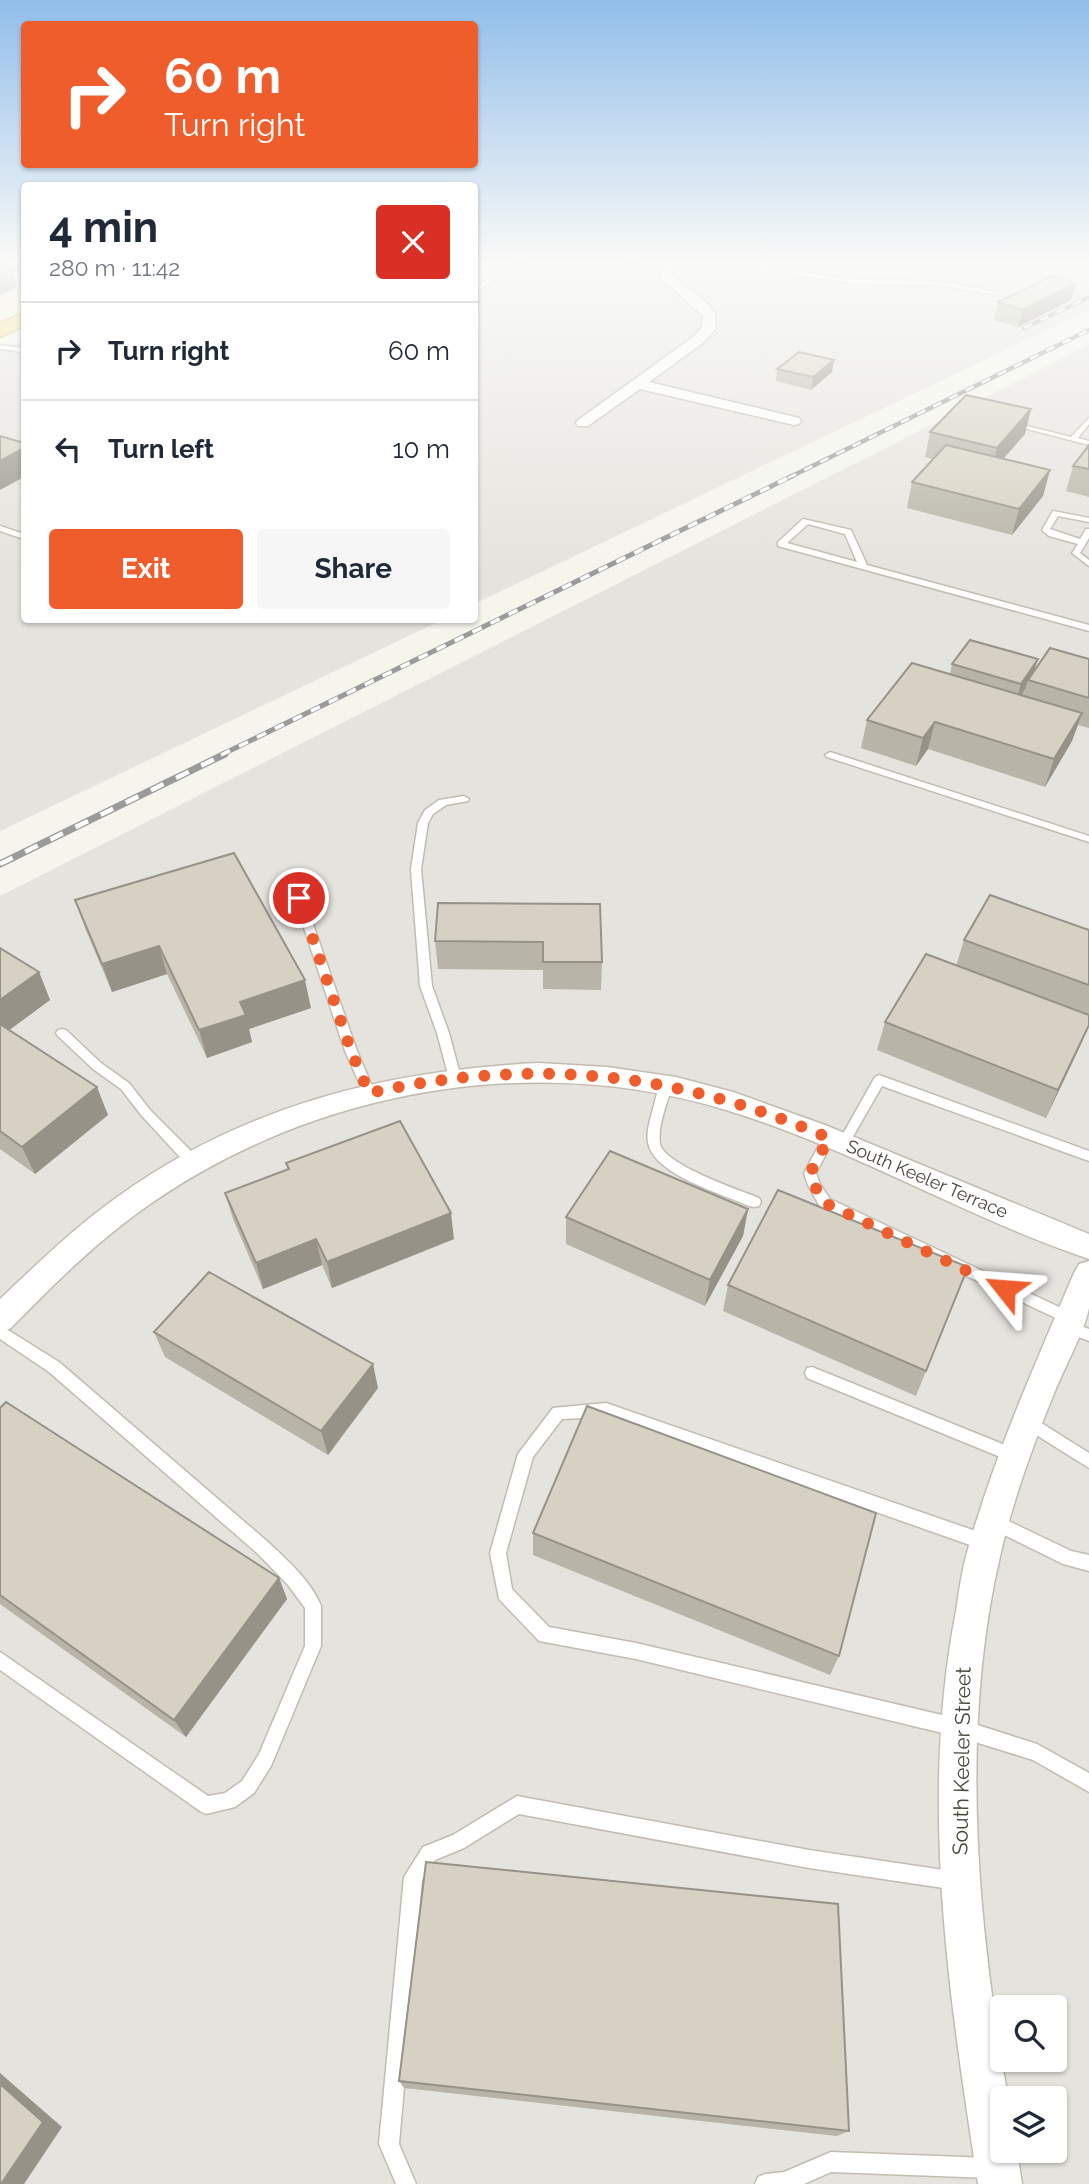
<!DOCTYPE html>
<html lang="en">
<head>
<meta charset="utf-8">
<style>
  body { margin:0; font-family:Raleway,sans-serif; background:#f6f6f7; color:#1f2937; height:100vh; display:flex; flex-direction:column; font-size:26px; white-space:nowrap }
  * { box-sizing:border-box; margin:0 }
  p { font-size:23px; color:#747a83 }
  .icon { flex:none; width:38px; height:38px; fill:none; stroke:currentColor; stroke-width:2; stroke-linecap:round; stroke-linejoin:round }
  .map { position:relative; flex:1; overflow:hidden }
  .panel { position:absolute; left:21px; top:182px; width:457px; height:441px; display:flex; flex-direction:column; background:#fff; border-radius:7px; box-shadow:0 2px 5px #0004 }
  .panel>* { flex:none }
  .hud { position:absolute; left:21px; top:21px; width:457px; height:147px; border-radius:7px; box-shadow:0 2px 5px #0004; background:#ee5d2b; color:#fff; overflow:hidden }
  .tools { position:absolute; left:990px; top:1995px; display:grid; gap:14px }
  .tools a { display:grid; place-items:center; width:77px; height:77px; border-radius:7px; background:#fff; box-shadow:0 2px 5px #0004; font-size:35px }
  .pin { position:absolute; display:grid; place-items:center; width:60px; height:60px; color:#fff; margin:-30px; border:4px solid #fff; border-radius:50%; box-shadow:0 2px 7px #0007 }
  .me { position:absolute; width:77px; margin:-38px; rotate:298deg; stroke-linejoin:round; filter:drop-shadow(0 0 5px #0008) }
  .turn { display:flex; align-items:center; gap:24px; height:147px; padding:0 28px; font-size:32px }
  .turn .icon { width:91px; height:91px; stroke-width:2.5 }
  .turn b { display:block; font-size:49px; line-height:60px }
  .round { display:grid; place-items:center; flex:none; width:74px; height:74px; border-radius:7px; background:#f6f6f7 }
  .overview { display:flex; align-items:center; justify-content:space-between; height:119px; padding:0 28px }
  h1 { font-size:42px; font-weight:700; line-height:52px }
  .primary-button { display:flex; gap:14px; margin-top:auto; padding:14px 28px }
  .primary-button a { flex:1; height:80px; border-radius:7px; background:#ee5d2b; color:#fff; font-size:28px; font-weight:700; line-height:80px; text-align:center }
  .primary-button a+a { background:#f6f6f7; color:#1f2937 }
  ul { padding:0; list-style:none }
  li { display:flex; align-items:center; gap:21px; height:98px; padding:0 28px; border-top:2px solid #e0e1e3 }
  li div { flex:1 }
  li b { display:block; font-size:26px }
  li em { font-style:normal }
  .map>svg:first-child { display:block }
  .commercial { fill:#f5ecda }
  .industrial { fill:#e5e3de; fill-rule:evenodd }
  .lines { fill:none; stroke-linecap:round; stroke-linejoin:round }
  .lane-casing { stroke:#c1bcaf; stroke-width:3 }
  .street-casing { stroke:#c1bcaf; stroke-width:3 }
  .highway-casing { stroke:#d5b046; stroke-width:3 }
  .lane { fill:#fff; fill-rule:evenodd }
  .street { fill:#fff; fill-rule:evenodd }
  .highway { fill:#f6d977; fill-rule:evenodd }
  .rail-far2-casing { stroke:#9a9a9a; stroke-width:4.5 }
  .rail-far1-casing { stroke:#9a9a9a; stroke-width:5 }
  .rail-casing { stroke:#9a9a9a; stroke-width:7 }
  .rail-far2 { stroke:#fff; stroke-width:2.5; stroke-dasharray:9; stroke-linecap:butt }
  .rail-far1 { stroke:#fff; stroke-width:3.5; stroke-dasharray:10; stroke-linecap:butt }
  .rail { stroke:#fff; stroke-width:4.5; stroke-dasharray:14; stroke-linecap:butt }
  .wall { fill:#b8b4a7 }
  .shaded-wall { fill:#969288 }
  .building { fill:#d6d1c2; stroke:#969288; stroke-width:2 }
  .route { stroke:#ee5d2b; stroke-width:12; stroke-dasharray:0 21.6 }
  .labels { text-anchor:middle; stroke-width:7; stroke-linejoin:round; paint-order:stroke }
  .street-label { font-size:18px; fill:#4a453a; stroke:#fff }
  .near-street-label { font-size:21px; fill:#4a453a; stroke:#fff }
</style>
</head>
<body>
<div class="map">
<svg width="1089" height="2184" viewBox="0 0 1089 2184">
  <rect width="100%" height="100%" fill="#f5f4ed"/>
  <path class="commercial" d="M0,262H24V311L0,322Z"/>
  <path class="industrial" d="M474,262H1089V310L474,604Z
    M24,340V620H442L0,831V351Z
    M1089,345V2184H0V896ZM1003,2007H1055V2060H1003ZM1003,2098H1055V2151H1003Z"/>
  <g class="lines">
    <defs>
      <path id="lane" d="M0,265L24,271V275L0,269Z
        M766,267L851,279L946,282L1000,293L997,295L946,286L851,283L764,270Z
        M495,276L500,277L474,293V288Z
        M0,345L24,348V352L0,349Z
        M1089,418V424L1078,438L1089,441V445L1008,424L1011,422L1071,437Z
        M1053,511L1089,518V522L1058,516L1050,529L1080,539L1086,529H1089V538L1080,553L1089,560V566L1072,553L1078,544L1049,536L1042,530Z
        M803,519L851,530L867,565L1089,625V631L778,546V542ZM808,524L845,534L857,562L787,543Z
        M0,526L24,534V539L0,531Z
        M830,752L1089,836V842L827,757L825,755Z
        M464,796L469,799L468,801L446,805L433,814L428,823L421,869L432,986L449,1033L461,1078L455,1083L449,1078L437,1033L420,986L411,869L418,823L425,810L439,800Z
        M299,894L304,898L357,1051L375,1093L373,1096H365L345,1051L294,898Z
        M62,1029L66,1030L101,1063L129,1083L150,1110L200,1160L201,1164L200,1168H190L142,1116L121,1089L93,1069L58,1036L56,1033L58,1030Z
        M879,1075L1089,1151V1161L882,1086L847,1147H839L837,1144L839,1141L875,1077Z
        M666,1080L672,1085C668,1102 657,1126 660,1144C665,1165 739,1190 759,1198L761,1202L759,1206L754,1207L749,1206C723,1194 658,1176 649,1146C645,1135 650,1120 653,1109C656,1099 657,1085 666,1080Z
        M829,1132L833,1134L835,1137L816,1173L820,1184L830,1199L1074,1314L1076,1318L1073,1323L1089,1329V1341L1061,1330L1059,1326L1062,1321L820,1207L808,1185L804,1173L825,1134Z
        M0,1325L59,1362L269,1543C288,1561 311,1581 321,1606V1646L271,1766L254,1793L235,1807L206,1814L200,1811L0,1670V1652L208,1796L225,1793L242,1781L259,1754L305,1646V1608L288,1585L257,1553L49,1372L0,1339Z
        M812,1367L1020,1451L1023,1456L1020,1461L1015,1463L807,1378L805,1373L807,1368Z
        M606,1403L987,1535L993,1538L995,1543L993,1548L987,1551L606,1417L562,1419L533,1457L506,1553L512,1589L549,1627L636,1643L959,1719L1037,1744L1089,1773V1792L1033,1760L959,1737L636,1659L539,1641L499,1599L490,1553L518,1454L553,1408Z
        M1027,1414L1089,1453V1468L1022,1426L1020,1421L1022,1416Z
        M994,1514L1071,1551L1089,1555V1571L1063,1564L988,1527L986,1522L988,1517Z
        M517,1796L809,1850L957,1872L964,1874L966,1881L964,1888L957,1890L809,1868L519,1814L464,1848L435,1860L422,1880L399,2144L416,2184H396L379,2144L404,1877L423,1847L453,1835Z
        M831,2152L990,2158L997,2161L1000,2168L997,2175L990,2178L831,2172L804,2184H755L758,2177L765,2174L784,2172Z"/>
      <path id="street" d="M662,262H674L671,266L672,276L705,301L715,313L716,328L703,343L649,382L799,418L801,421L799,424L794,425L640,389L588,426H578L576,423L578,420L693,337L702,327L703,316L660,277L659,266Z
        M728,262H751L772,269L766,273Z
        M538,1063L607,1067L676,1077L733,1092L825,1125L1089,1234V1259C965,1217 851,1148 726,1110C534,1051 318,1089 153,1202C100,1238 55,1283 11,1328L0,1332V1299C37,1264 74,1228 116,1198C243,1106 383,1071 538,1063Z
        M1089,1261C1089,1276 1089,1294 1089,1308C1085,1330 1064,1369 1055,1391C1035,1440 1013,1500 1001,1552C959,1728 977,1922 1008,2098H1003V2151H1017L1022,2184H978C949,1996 919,1800 956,1611C959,1591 962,1569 968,1549C995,1454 1035,1364 1074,1273L1079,1264Z"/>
      <path id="highway" d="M24,313V326L0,337V323Z"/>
    </defs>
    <use href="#lane" class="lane-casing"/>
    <use href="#street" class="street-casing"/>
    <use href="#highway" class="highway-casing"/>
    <use href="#lane" class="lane"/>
    <use href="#street" class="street"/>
    <use href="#highway" class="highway"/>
    <defs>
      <path id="rail-far2" d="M1024,328L1089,297
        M788,478L1089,330"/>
      <path id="rail-far1" d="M221,755L792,476"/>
      <path id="rail" d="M0,864L225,754"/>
    </defs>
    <use href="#rail-far2" class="rail-far2-casing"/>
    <use href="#rail-far1" class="rail-far1-casing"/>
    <use href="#rail" class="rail-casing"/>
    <use href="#rail-far2" class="rail-far2"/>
    <use href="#rail-far1" class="rail-far1"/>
    <use href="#rail" class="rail"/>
  </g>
  <path class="wall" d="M483,262H528L516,269Z
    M607,262H640L628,270L606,265Z
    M855,262H872L869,265Z
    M1071,300L1018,327L994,320L998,302Z
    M777,369L832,372L811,390L776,381Z
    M930,432L1025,434L1003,459L1050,470L1043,496L1012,535L907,508L912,482L933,459L925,457Z
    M1089,445V497L1066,491L1073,466Z
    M1089,659V728L1078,725L1072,741L1045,787L928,749L916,766L861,748L867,720L950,674L952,664L1035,671Z
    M75,900L311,1008L249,1029L252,1042L207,1058L167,974L112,992L85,928Z
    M600,904L602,962L601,990L543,989V970L438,969L435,941Z
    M1089,930V1026L1046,1118L877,1050L885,1022L956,966L964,940Z
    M0,948L39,972L50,1000L9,1030L108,1115L35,1174L0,1149Z
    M286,1163L454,1239L332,1288L322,1265L263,1289L233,1219L225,1193L288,1170Z
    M748,1209L743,1236L705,1306L566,1244V1217Z
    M728,1285L926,1371L916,1396L723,1311Z
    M154,1332L378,1388L328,1455L165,1357Z
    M0,1408L279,1578L287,1599L186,1737L0,1604Z
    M533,1533L839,1656L830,1675L533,1555Z
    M399,2081L849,2131L837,2136L404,2088Z"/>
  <path class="shaded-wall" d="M0,262L24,263V269L13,273L17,288L0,295Z
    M516,262H528L516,269Z
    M628,262H640L628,270Z
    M1076,283L1071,300L1018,327L1023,310Z
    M834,360L832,372L811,390L813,377Z
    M1031,409L1025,434L991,473L997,448Z
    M24,448V477L0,490V461Z
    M1050,470L1043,496L1012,535L1019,509Z
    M1038,659L1031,681L1028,680L1025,689L1015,705L1021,684Z
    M1082,713L1072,741L1045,787L1054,759Z
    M935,722L928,749L916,766L923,738Z
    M159,946L167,974L112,992L102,964Z
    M39,972L50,1000L0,1037V1000Z
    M305,980L311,1008L249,1029L252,1042L207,1058L199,1030L240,1002Z
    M1089,1025L1081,1044L1046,1118L1058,1090Z
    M97,1087L108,1115L35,1174L22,1147Z
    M748,1209L743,1236L705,1306L710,1280Z
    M451,1213L454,1239L332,1288L327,1262Z
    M316,1239L322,1265L263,1289L256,1263Z
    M373,1364L378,1388L328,1455L321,1431Z
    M279,1578L287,1599L186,1737L174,1720Z
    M0,2073L62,2127L24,2184H1Z"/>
  <path class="building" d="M0,262H6L8,263L0,266Z
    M6,262H22L24,263L10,268L8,263Z
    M0,268L13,271L0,276Z
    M1052,276L1076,283L1023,310L998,302Z
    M799,352L834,360L813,377L777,369Z
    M966,395L1031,409L997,448L930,432Z
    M0,436L24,443V448L0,461Z
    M946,445L1050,470L1019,509L912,482Z
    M1089,445V469L1073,466Z
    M970,640L1038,659L1021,684L952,664Z
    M1050,648L1089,659V698L1028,680Z
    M912,663L1082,713L1054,759L935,722L923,738L867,720Z
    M234,853L305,980L240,1002L246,1015L199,1030L159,946L102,964L75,900Z
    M990,895L1089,930V985L964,940Z
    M438,903L600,904L602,962H543V942L435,941Z
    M0,948L39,972L0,1000Z
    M926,954L1089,1015V1025L1058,1090L885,1022Z
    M0,1024L97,1087L22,1147L0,1131Z
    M400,1121L451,1213L327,1262L316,1239L256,1263L225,1193L289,1169L286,1163Z
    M610,1151L748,1209L710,1280L566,1217Z
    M778,1190L968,1267L926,1371L728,1285Z
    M209,1272L373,1364L321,1431L154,1332Z
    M6,1402L279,1578L174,1720L0,1595V1408Z
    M587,1406L876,1513L839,1656L533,1533Z
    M426,1862L838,1904L849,2131L399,2081Z
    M0,2084L43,2122L1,2184H0Z"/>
  <linearGradient id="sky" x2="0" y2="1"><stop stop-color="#91beea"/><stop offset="0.46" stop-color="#fafaf7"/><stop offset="1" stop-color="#fafaf7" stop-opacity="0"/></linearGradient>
  <rect width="1089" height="568" fill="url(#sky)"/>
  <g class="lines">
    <path class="route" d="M299,898L351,1051L369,1093C532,1057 676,1071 829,1138L810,1173L814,1185L825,1203L1005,1289"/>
  </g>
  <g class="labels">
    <g class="street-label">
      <text transform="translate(927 1179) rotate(23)" y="6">South Keeler Terrace</text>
    </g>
    <g class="near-street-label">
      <text transform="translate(962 1761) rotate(-89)" y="7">South Keeler Street</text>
    </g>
  </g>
</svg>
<div class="tools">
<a><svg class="icon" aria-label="search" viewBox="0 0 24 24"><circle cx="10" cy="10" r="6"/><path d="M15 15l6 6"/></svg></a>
<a><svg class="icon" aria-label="layers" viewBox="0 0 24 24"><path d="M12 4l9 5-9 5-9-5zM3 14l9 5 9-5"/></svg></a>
</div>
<div class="pin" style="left:299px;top:898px;background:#d93025"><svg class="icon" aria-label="arrive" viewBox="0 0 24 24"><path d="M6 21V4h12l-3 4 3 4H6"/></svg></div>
<svg class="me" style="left:1005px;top:1289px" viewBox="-20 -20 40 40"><path d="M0-17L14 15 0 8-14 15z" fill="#ee5d2b" stroke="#fff" stroke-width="4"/></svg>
<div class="hud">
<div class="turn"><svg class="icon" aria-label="right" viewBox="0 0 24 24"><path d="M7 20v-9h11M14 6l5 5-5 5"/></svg><div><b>60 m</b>Turn right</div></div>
</div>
<section class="panel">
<div class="overview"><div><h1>4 min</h1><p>280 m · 11:42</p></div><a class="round" style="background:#d93025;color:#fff"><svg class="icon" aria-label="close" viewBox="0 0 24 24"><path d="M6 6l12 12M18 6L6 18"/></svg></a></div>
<ul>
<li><svg class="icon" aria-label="right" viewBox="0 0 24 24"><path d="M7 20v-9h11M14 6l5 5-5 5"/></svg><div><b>Turn right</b></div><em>60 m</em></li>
<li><svg class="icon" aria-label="left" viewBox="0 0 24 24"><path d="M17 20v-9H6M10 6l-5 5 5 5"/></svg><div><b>Turn left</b></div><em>10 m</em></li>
</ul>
<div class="primary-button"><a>Exit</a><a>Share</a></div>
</section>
</div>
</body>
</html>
